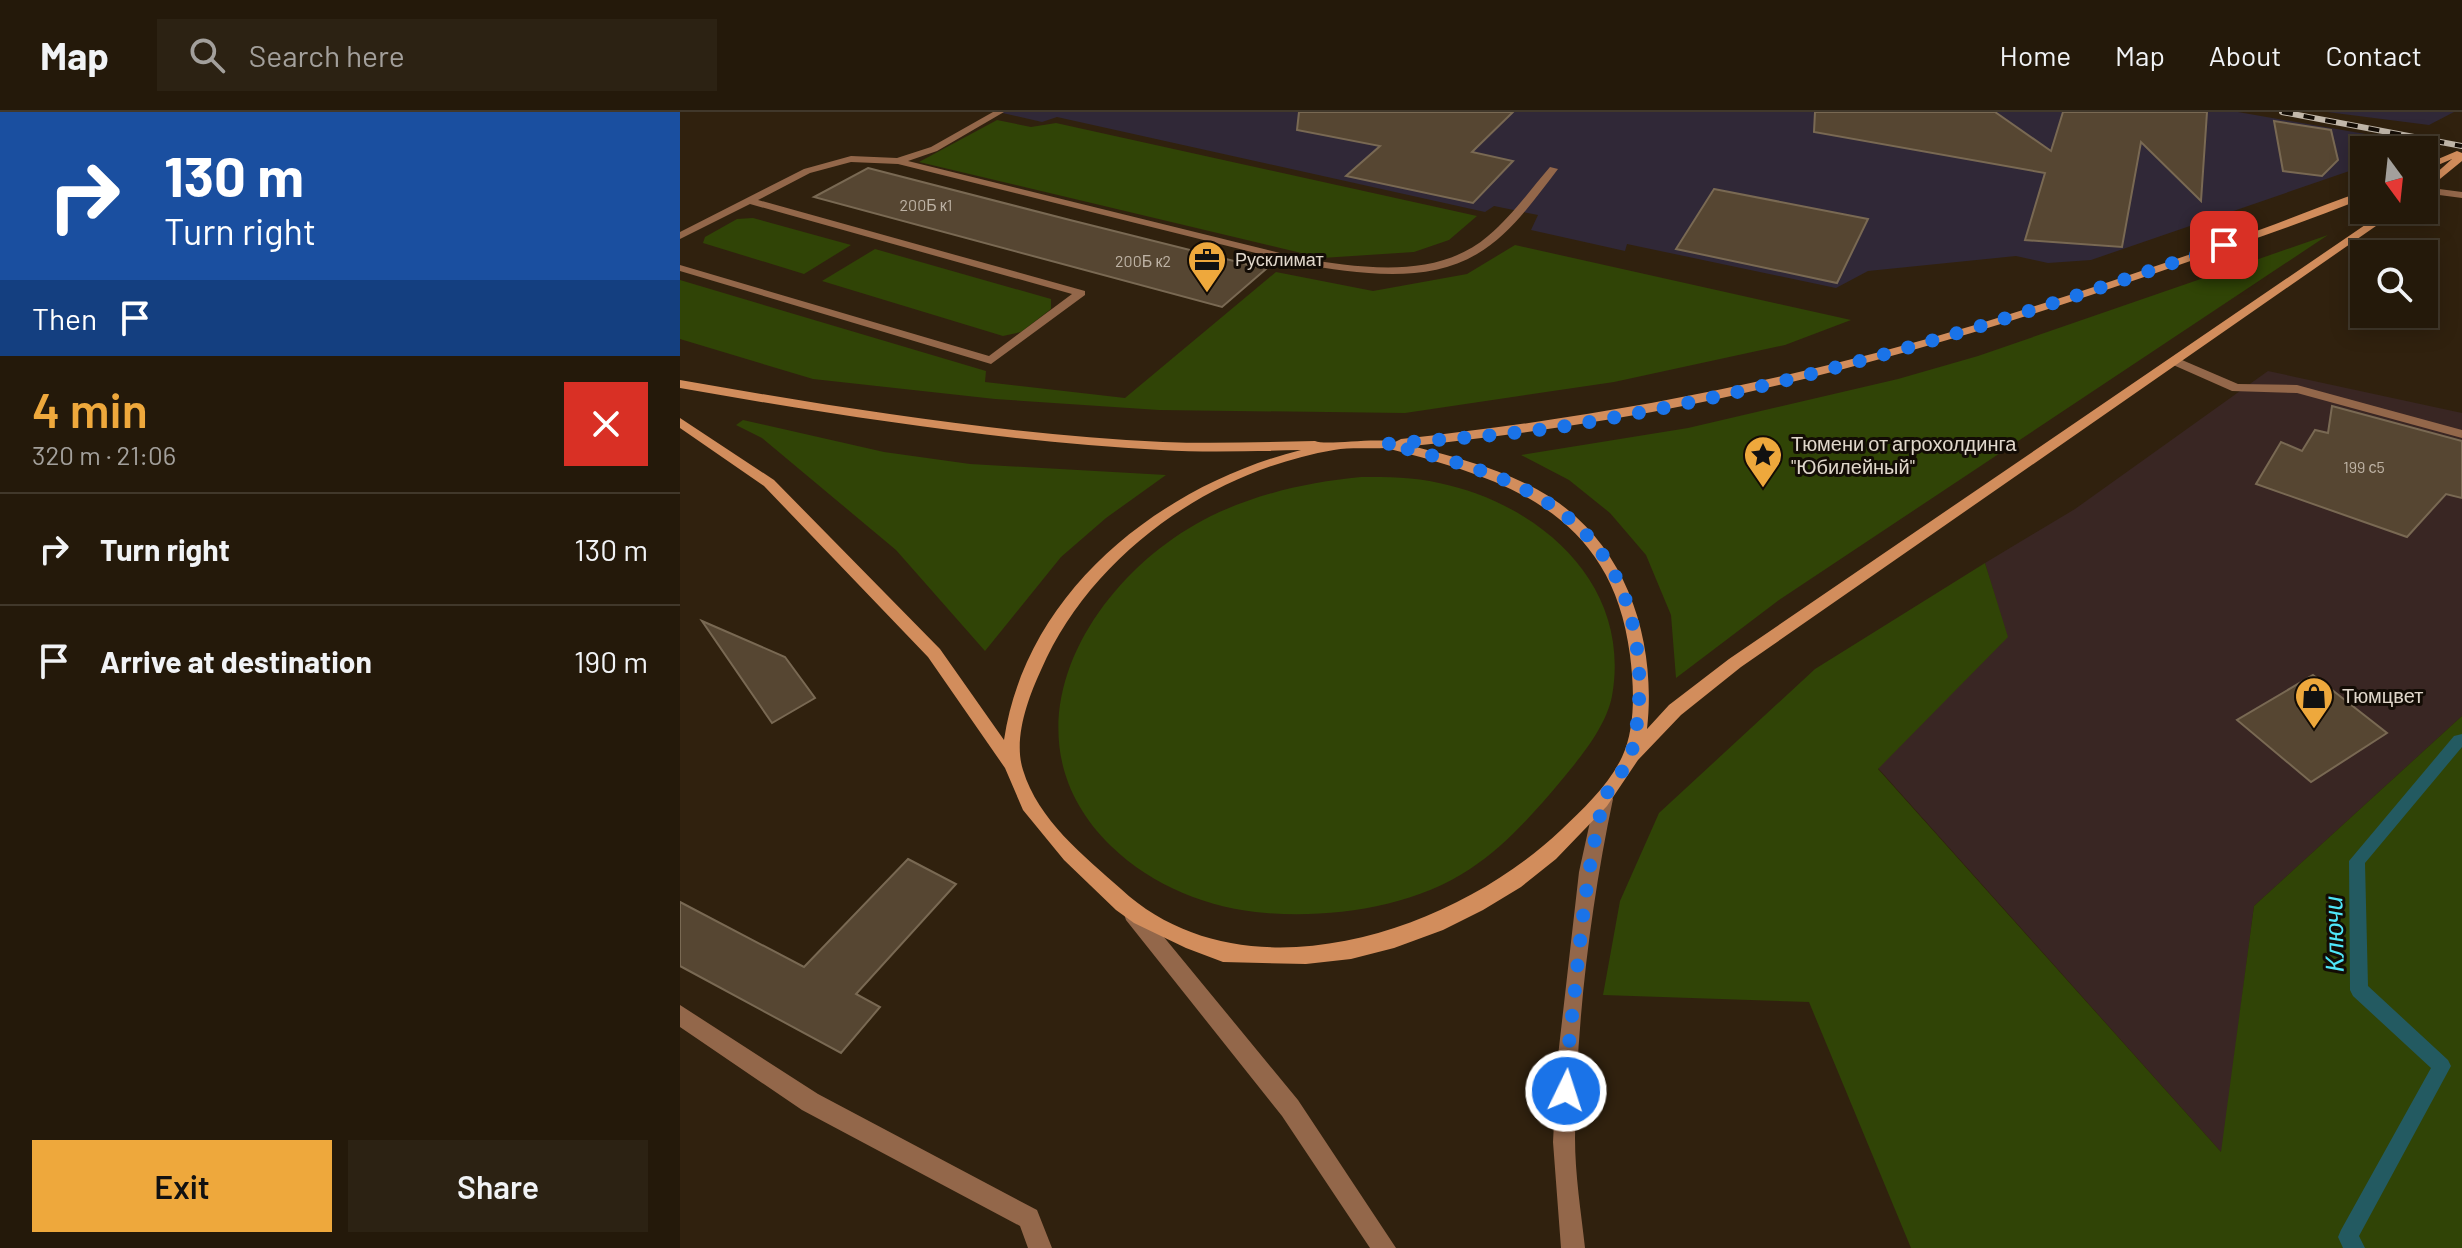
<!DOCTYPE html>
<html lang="en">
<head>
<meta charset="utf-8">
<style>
  body { margin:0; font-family:Barlow,sans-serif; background:#2c2213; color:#f1f3f6; height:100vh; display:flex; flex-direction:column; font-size:30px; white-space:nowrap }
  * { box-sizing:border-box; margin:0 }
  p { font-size:26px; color:#a3a09c }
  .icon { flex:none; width:44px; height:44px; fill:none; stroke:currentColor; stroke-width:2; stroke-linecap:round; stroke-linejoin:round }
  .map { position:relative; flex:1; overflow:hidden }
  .sheet { display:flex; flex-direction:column; background:#24190a; width:680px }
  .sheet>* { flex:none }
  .top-card { background:#1a4fa0; color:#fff; overflow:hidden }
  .needle { width:52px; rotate:165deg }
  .buttons { position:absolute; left:1670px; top:24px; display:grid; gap:16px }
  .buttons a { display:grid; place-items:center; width:88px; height:88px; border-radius:0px; background:#24190a; box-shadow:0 4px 20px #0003,0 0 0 2px #41382b; font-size:40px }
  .pin { position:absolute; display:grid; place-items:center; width:68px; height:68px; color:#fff; margin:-34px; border-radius:16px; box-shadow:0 4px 12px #0006 }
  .me { position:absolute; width:88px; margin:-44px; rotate:4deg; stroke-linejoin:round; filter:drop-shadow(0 0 6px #0008) }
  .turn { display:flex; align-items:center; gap:28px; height:168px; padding:0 32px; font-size:36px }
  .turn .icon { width:104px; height:104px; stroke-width:2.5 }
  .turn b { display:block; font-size:56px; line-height:68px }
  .then { display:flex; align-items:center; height:76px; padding:0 32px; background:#0003; gap:16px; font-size:30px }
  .round { display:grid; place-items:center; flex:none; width:84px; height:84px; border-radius:0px; background:#2c2213 }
  .overview { display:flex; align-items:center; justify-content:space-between; height:136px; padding:0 32px }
  h1 { font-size:48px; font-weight:600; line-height:60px; color:#eea83c }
  .action { display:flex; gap:16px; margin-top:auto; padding:16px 32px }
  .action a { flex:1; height:92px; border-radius:0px; background:#eea83c; color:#111; font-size:32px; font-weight:600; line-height:92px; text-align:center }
  .action a+a { background:#2c2213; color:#f1f3f6 }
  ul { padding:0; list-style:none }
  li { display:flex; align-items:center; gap:24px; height:112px; padding:0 32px; border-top:2px solid #41382b }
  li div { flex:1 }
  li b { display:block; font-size:30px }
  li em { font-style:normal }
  header { display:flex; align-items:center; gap:48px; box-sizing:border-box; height:112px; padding:0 40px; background:#24190a; border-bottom:2px solid #41382b }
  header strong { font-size:38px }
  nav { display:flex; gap:44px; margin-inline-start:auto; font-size:28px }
  .search { width:560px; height:72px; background:#2c2213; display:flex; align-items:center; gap:20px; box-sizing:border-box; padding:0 28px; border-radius:0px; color:#a3a09c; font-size:30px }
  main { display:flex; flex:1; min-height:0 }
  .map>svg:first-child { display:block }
  .commercial { fill:#392623 }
  .industrial { fill:#302837 }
  .green { fill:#304406 }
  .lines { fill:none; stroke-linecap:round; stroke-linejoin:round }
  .stream { fill:#235a61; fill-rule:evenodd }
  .building { fill:#564632; stroke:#796953; stroke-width:2 }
  .service { fill:#93674a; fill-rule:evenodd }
  .tertiary { fill:#93674a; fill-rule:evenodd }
  .secondary { fill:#d28d5c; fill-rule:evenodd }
  .rail-casing { stroke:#c2b8ab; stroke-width:6 }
  .rail { stroke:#130c05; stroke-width:4; stroke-dasharray:11; stroke-linecap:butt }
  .route { stroke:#1a73e8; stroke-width:14; stroke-dasharray:0 25.2 }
  .labels { text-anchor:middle; stroke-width:6; stroke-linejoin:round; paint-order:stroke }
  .number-label { font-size:16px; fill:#beb3a5 }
  .far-poi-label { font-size:18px; fill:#e0d7cb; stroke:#130c05; text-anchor:start }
  .poi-label { font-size:20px; fill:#e0d7cb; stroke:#130c05; text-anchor:start }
  .near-water-label { font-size:26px; font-style:italic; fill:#4fe6f8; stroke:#130c05 }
</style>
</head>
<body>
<header>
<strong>Map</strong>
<div class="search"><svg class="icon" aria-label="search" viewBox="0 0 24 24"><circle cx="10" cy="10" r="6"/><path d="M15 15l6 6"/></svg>Search here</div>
<nav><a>Home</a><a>Map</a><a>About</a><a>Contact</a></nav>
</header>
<main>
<section class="sheet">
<div class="top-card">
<div class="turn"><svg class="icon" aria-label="right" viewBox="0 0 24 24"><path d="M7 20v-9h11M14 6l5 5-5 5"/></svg><div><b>130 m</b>Turn right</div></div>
<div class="then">Then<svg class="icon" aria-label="arrive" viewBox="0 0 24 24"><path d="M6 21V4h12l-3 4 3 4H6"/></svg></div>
</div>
<div class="overview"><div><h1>4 min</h1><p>320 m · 21:06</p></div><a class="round" style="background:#d93025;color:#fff"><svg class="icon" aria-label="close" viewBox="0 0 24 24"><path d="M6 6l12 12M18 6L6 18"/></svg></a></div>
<ul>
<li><svg class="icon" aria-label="right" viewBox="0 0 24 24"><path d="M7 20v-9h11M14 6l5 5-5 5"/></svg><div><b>Turn right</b></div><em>130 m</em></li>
<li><svg class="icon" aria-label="arrive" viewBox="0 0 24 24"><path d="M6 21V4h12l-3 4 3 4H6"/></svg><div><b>Arrive at destination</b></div><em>190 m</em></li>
</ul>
<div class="action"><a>Exit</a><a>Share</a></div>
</section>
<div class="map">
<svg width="1782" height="1136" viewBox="0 0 1782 1136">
  <rect width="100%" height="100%" fill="#30210e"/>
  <path class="commercial" d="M1588,259L1782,301V604L1574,794L1542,1041L1198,656L1327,525L1305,451L1395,397Z"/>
  <path class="industrial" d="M318,0H1558L1697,24L1698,38H1684V54L1411,148L1368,151L1336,144L1188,159L1156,176L947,132L945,139L851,118L858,103L814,94L805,100L377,5L362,10Z
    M1647,0H1774L1749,13Z"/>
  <path class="green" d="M317,8L351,15L376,11L797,104L769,128L734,140L642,146L239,50Z
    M73,106L171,133L124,162L23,131L25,125L57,107Z
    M1648,123L1099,488L996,566L991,503L966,443L930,401L889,368L841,343L1008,316L1218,267L1298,244Z
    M835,133L1171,208L1105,233L934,270L725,301L479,298L315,287L133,267L0,227V168L306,259L305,270L445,286L596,160L693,179L787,162Z
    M195,137L371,187V197L341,220L323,224L142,169Z
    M63,308L204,340L290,352L486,363L426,406L381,445L305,539L216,438L82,326L56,313Z
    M681,365C707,365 734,365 759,371C860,392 952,472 932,584C926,615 900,646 880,670C854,701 824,735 790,757C733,795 653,806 586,801C530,797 472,774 431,734C315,621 410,464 531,404C579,381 629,370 681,365Z
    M1305,451L1328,525L1198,657L1541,1040L1574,794L1782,604V1136H1231L1129,890L923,883L940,789L979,701L1135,557Z"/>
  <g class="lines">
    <path class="stream" d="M1782,622V635L1685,751L1688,874L1768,948L1771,954L1679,1124L1685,1136H1663L1658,1125L1661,1118L1751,956L1673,884L1670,878L1669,749L1774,624Z"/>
  </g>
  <path class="building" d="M619,0H833L792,40L833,49L793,91L666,64L700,34L617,18Z
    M1135,0H1315L1371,39L1383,0H1527L1521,89L1461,30L1442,135L1345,128L1365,61L1134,20Z
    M1594,9L1651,18L1658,48L1642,64L1603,59Z
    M188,56L390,108L586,157L542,195L134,85Z
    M1034,77L1188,107L1157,171L996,137Z
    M1652,294L1782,329V386L1766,382L1727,425L1576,372L1601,330L1622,339L1635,318L1648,321Z
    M22,509L105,545L135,586L92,611Z
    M1633,563L1707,621L1631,670L1557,608Z
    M228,747L276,772L176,882L200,895L161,941L0,854V790L124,855Z"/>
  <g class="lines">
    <path class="service" d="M313,0H324L257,39L228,49L620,146C681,156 757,168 808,124C832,104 850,78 870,55L878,57C855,87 830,123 797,142C745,173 676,161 620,152L218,52L171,50L130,61L78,88L405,179V183L311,252L0,159V153L309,244L392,182L70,92L0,127V120L124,57L171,44L217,46L251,35Z
      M1744,75L1782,80V86L1744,81Z
      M1495,245L1558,272L1617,273L1782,318V326L1617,281L1552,279L1491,252V246Z
      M0,893L138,982L357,1098L372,1136H348L340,1114L122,998L0,915Z"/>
    <path class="tertiary" d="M924,679L930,682L933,687C910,796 896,915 895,1026C895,1063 901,1100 905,1136H881L873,1030L877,953L899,760L915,687L918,682Z
      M453,793L460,796L618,988L716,1136H690L602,1004L446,808L444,802L446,796Z"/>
    <path class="secondary" d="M1777,39L1782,41V49L1744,80V72L1772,47L1744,59V53Z
      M1684,79V86C1615,114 1544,137 1473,162C1322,214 1170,260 1013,292C920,311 826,324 732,334C779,346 829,359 870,385C947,434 977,529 967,617L989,593L1049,547L1707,98H1719L1061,555L1001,603L958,648L927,694L876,747L841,775L803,798L763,818L714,836L671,847L626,852L543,850L506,836L454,811L436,798L384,748L343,698L325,656L248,545L84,374L0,316V306L94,368L260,537L324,628C346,478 482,373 621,338C575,339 528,341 481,338C320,329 159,304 0,276V268C160,296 321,322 483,330C533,332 584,330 635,329C646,334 694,325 715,330L721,327C916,306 1107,270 1295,213C1392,183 1487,151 1582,117C1616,105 1650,90 1684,79ZM706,336C828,367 932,401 950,543C954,575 956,615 942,645C929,673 903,697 881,718C774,820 564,891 441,777C404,744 358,708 343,658C333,627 348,586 361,558C411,443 530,359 654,338C671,335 689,337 706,336Z"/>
    <defs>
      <path id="rail" d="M1602,0L1782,34"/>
    </defs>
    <use href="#rail" class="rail-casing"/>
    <use href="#rail" class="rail"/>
  </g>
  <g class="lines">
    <path class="route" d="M886,979C887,939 893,899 897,858C903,802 909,746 923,691C928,672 948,658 952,639C961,599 962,559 954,519C929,392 818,358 706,332C768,327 831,323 892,313C1118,275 1329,209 1544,133"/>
  </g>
  <defs>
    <symbol id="office-pin" viewBox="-11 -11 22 30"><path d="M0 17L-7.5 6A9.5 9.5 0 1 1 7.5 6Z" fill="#eea83c" stroke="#130c05"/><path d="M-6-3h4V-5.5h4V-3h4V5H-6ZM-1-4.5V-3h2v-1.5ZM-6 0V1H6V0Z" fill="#111"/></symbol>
    <symbol id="sight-pin" viewBox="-11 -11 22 30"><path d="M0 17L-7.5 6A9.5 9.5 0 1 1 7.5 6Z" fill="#eea83c" stroke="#130c05"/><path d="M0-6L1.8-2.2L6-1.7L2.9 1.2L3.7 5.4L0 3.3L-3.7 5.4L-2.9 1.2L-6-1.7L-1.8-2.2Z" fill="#111"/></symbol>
    <symbol id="shop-pin" viewBox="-11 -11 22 30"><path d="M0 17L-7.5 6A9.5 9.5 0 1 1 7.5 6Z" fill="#eea83c" stroke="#130c05"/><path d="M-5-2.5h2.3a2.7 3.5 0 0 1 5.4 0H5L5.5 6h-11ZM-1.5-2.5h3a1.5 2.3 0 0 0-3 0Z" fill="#111"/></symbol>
  </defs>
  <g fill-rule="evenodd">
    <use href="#office-pin" x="505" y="126" width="44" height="60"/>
    <use href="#sight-pin" x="1061" y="321" width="44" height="60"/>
    <use href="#shop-pin" x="1612" y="562" width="44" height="60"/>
  </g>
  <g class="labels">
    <g class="number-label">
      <text x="246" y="99">200Б к1</text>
      <text x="463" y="155">200Б к2</text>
      <text x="1684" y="361">199 с5</text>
    </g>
    <g class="far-poi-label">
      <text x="555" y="154">Русклимат</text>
    </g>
    <g class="poi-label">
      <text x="1111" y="339">Тюмени от агрохолдинга<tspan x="1111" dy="23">"Юбилейный"</tspan></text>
      <text x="1662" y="591">Тюмцвет</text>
    </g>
    <g class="near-water-label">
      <text transform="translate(1654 822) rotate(-91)" y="9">Ключи</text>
    </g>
  </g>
</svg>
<div class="buttons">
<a><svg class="needle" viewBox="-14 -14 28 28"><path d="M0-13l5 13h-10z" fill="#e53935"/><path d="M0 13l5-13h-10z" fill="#a3a09c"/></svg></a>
<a><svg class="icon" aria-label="search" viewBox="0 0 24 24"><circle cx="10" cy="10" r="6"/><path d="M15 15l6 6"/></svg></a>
</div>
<div class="pin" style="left:1544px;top:133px;background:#d93025"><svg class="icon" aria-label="arrive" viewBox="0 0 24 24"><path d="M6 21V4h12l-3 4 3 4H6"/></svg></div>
<svg class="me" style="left:886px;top:979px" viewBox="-20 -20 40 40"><circle r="17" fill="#1a73e8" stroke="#fff" stroke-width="3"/><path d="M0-11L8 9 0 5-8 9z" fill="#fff"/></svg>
</div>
</main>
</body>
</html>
